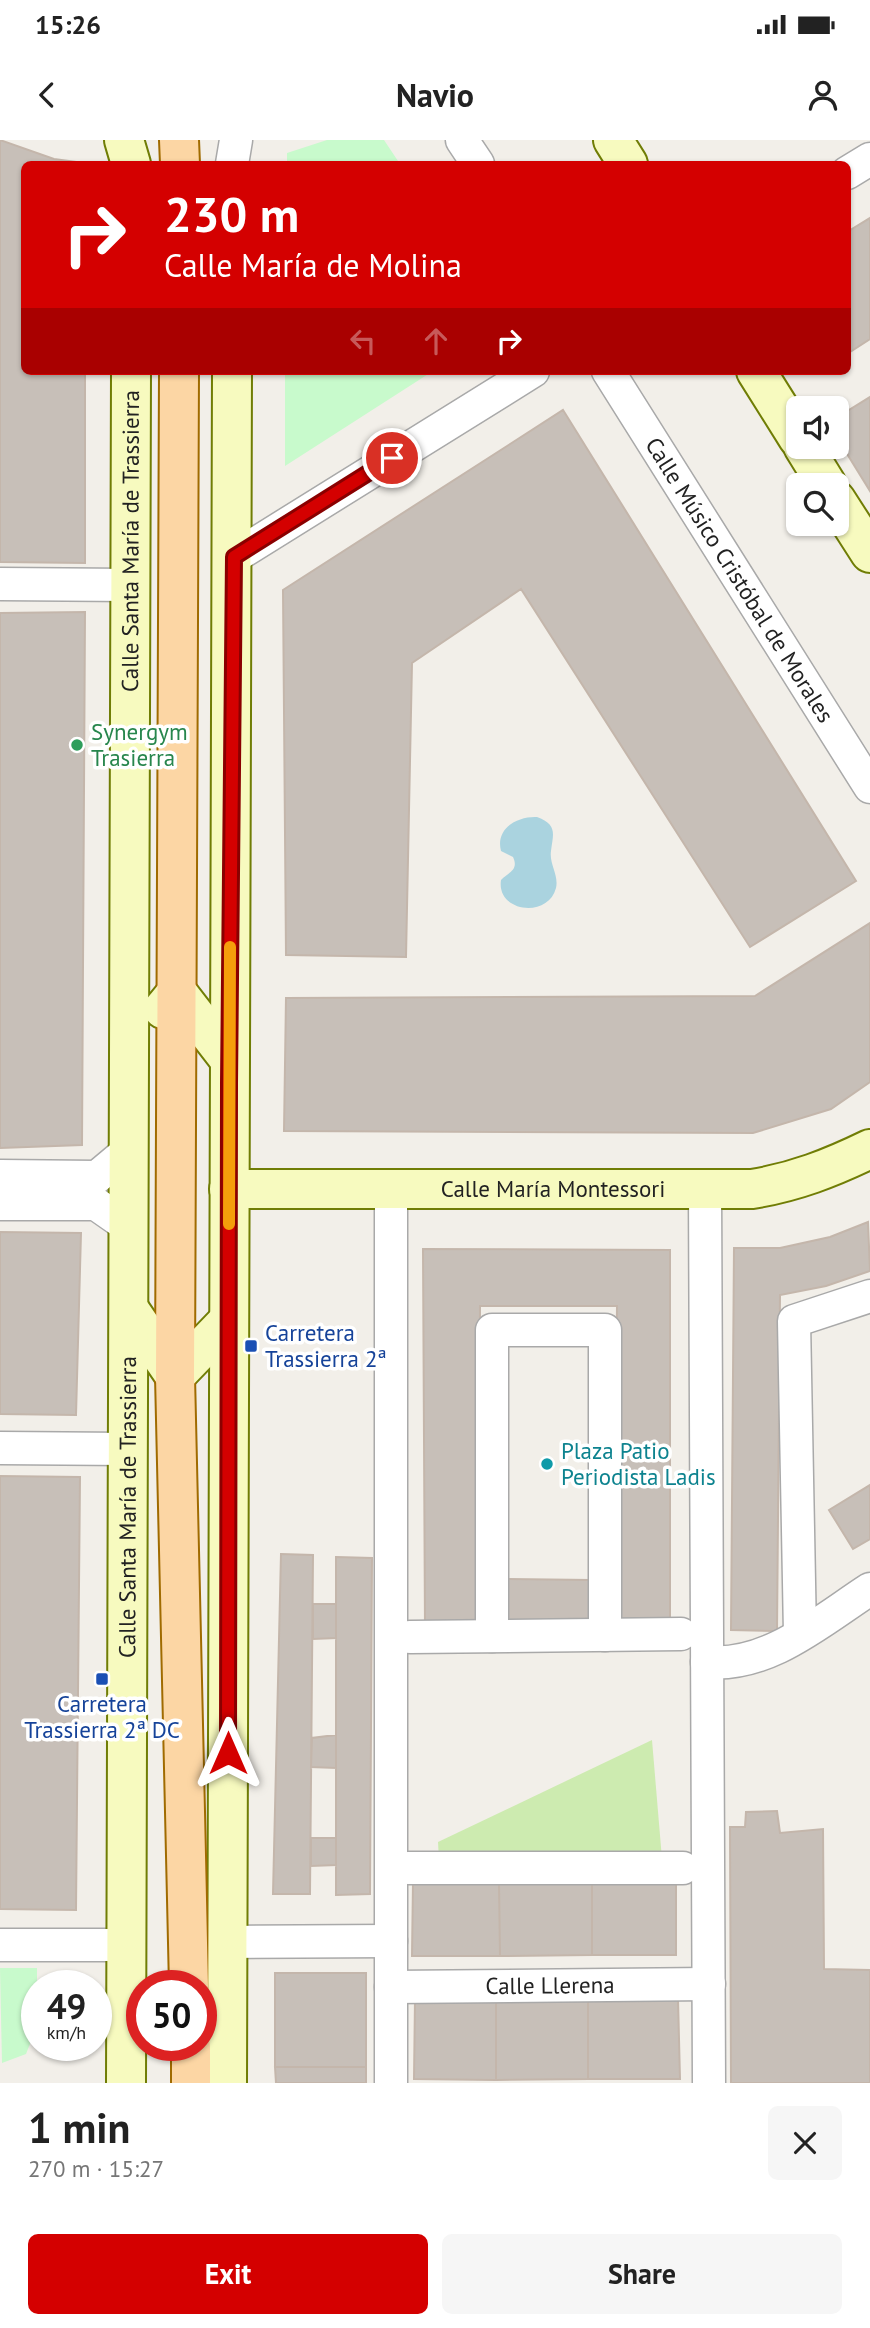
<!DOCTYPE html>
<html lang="en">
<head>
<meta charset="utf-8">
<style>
  body { margin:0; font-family:"PT Sans",sans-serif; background:#f6f6f6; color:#222; height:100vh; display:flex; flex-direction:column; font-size:26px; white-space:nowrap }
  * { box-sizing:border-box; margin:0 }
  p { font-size:23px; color:#767676 }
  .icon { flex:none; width:38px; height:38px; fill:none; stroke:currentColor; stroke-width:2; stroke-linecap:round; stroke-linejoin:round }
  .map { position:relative; height:1943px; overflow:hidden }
  .sheet { display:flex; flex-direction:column; background:#fff; flex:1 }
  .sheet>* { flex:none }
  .hud { position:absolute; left:21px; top:21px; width:830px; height:214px; border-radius:10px; box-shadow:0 2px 5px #0004; background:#d40000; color:#fff; overflow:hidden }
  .controls { position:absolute; left:786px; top:256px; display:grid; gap:14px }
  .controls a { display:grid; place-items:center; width:63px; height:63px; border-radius:10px; background:#fff; box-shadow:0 2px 5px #0004; font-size:35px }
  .speed { position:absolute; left:21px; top:1830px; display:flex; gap:14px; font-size:35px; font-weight:700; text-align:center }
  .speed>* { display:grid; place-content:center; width:91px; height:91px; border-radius:50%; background:#fff; box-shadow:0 2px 5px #0004; line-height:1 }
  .speed small { font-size:18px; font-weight:400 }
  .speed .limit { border:10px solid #d22; background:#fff; color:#111 }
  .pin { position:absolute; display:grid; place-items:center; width:60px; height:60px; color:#fff; margin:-30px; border:4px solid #fff; border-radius:50%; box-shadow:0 2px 7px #0007 }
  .me { position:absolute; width:77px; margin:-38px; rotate:0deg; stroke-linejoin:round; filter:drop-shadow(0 0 5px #0008) }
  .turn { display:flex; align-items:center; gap:24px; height:147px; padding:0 28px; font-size:32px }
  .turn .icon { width:91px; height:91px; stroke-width:2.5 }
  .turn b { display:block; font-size:49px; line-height:60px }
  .lanes { display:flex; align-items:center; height:66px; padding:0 28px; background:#0003; justify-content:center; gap:35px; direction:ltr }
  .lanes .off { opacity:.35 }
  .round { display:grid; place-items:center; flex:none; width:74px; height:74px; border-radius:10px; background:#f6f6f6 }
  .headline { display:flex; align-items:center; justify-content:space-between; height:119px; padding:0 28px }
  h1 { font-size:42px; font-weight:700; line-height:52px }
  .action { display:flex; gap:14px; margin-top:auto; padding:14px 28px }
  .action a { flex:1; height:80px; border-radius:10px; background:#d40000; color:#fff; font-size:28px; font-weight:700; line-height:80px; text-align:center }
  .action a+a { background:#f6f6f6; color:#222 }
  .status { display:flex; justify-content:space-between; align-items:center; height:49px; padding:0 35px; background:#fff; direction:ltr }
  .status svg { height:19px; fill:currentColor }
  header { display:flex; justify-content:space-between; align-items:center; height:91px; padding:0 28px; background:#fff; font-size:32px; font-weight:700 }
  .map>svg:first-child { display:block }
  .grass { fill:#cdebb0 }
  .park { fill:#c8facc }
  .water { fill:#aad3df }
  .building { fill:#c7bfb8; stroke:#c4b6ab; stroke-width:2 }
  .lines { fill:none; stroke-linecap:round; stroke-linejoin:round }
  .street-casing { stroke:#a9a9a9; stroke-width:35 }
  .secondary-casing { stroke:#707d05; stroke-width:42 }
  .primary-casing { stroke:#a06b00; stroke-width:42 }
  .street { stroke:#fff; stroke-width:32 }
  .secondary { stroke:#f7fabf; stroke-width:38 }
  .primary { stroke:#fcd6a4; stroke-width:38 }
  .route-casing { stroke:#8a0000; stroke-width:18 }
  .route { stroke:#d40000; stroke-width:12 }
  .slow { stroke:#f59e0b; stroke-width:12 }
  .leisure-dot { fill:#2e9e5b; stroke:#fff; stroke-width:2.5 }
  .transit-dot { fill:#1a4fb4; stroke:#fff; stroke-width:2.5 }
  .culture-dot { fill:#0f9aa8; stroke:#fff; stroke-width:2.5 }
  .labels { text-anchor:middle; stroke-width:7; stroke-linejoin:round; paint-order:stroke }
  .street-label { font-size:23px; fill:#222; stroke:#fff }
  .leisure-label { font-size:23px; fill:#27864d; stroke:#fff; text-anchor:start }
  .transit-label { font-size:23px; fill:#164399; stroke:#fff; text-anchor:start }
  .culture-label { font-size:23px; fill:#0d838f; stroke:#fff; text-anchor:start }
</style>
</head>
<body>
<div class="status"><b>15:26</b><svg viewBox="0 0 49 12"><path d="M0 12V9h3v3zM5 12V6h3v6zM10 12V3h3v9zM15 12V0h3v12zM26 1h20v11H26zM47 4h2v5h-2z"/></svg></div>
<header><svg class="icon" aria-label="back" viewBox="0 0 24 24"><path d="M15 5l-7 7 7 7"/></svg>Navio<svg class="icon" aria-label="person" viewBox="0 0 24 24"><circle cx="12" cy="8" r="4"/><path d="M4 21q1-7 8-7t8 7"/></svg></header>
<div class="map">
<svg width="870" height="1943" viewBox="0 0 870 1943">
  <rect width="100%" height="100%" fill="#f2efe9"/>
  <path class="grass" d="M652,1600L662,1719L439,1720L438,1702Z"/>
  <path class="park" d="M327,0H384L400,24H287V13Z
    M285,231H433L285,326Z
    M0,1828H37V1886L26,1914L2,1923Z"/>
  <path class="water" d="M537,677C558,685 553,694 551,711C549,724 559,735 556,748C548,779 496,772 501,740C509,732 519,730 513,717L501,711C495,688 518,676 537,677Z"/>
  <path class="building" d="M0,0L54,19L84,23L24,24V231H85V423L0,422Z
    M870,78V199L847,214V92Z
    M870,257V351L836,296V278Z
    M563,270L856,741L750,807L521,449L412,523L406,817L286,815L283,450Z
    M85,472L82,1005L0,1008V473Z
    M870,783V942L831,969L753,993L284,991L286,858L755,856Z
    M868,1082L870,1131L826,1146L780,1155L777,1491L731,1490L734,1108H780L830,1097Z
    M0,1092L81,1093L76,1275L0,1274Z
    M423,1109L670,1110V1481L613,1487L617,1166H480L478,1486L425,1488Z
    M0,1336L80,1337L76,1770L0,1769Z
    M870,1345V1399L853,1409L829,1370Z
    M281,1414L313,1415L310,1754H273Z
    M336,1417L372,1418L370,1754L336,1755Z
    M503,1439L590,1440V1488H501Z
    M313,1464H336V1498L313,1499Z
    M336,1595V1628L311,1627L312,1598Z
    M777,1671L780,1693L823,1689L824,1829L870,1830V1943H731L730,1687H745L746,1672Z
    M311,1698H336V1725L311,1726Z
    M592,1740H676V1815H592Z
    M592,1740V1815L500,1816L499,1743Z
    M413,1742L499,1743L500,1816H412Z
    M275,1833H366V1927H275Z
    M678,1859L680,1939H588V1860Z
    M415,1860H496V1940L414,1939Z
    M496,1860H588V1939L496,1940Z
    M275,1927H366V1943H276Z"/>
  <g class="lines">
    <defs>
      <g id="street">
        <path d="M462,0L478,24"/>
        <path d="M232,24L236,0"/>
        <path d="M847,33L870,19"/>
        <path id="s1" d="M608,231L870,647"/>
        <path d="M234,417L533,231"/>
        <path d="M0,444L131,445"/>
        <path d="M0,1036L97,1037L128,1011"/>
        <path d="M705,1049L709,1943"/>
        <path d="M0,1064H96L129,1087"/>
        <path d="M0,1308L128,1309"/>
        <path d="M800,1494L794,1181L870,1156"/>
        <path d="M492,1496V1190H605V1495"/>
        <path d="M410,1497L681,1494"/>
        <path d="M707,1522C768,1528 822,1480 870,1449"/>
        <path d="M408,1728H683"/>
        <path d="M227,1802L391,1801"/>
        <path d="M0,1805H127"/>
        <path id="s2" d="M391,1847L709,1844"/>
        <path d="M391,1943V1051"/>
      </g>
      <g id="secondary">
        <path d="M124,0L131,24"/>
        <path d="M613,0L628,24"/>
        <path d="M756,231L798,298"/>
        <path d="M803,306L827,345"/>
        <path d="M836,360L870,413"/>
        <path d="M163,869L177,852L229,919"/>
        <path id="s3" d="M229,1049H752C795,1042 831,1028 870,1009"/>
        <path d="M129,1169L175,1236L229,1180"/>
        <path id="s4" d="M126,1943L131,231"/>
        <path d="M227,1943L232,231"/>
      </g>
      <path id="primary" d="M179,0L180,24
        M179,231L175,1236L189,1846
        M191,1906V1943"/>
    </defs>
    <use href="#street" class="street-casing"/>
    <use href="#secondary" class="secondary-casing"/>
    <use href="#primary" class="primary-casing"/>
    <use href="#street" class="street"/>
    <use href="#secondary" class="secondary"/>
    <use href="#primary" class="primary"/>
  </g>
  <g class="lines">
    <defs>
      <path id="route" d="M228,1613L229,944L234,417L392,318"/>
    </defs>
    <use href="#route" class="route-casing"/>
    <use href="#route" class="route"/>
    <path class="slow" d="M229,1084L230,807"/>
  </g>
  <circle class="leisure-dot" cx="77" cy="605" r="7"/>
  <g class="transit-dot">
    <rect x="244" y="1199" width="14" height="14" rx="3.5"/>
    <rect x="95" y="1532" width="14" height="14" rx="3.5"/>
  </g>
  <circle class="culture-dot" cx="547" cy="1324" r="7"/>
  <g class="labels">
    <g class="street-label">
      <text dy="8" stroke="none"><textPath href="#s4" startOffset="1542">Calle Santa María de Trassierra</textPath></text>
      <text dy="8" stroke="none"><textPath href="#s1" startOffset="247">Calle Músico Cristóbal de Morales</textPath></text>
      <text dy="8" stroke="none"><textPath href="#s3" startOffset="324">Calle María Montessori</textPath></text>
      <text dy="8" stroke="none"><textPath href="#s4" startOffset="576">Calle Santa María de Trassierra</textPath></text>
      <text dy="8" stroke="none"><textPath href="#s2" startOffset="159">Calle Llerena</textPath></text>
    </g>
    <g class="leisure-label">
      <text x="91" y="600">Synergym<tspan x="91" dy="26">Trasierra</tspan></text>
    </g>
    <g class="transit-label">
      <text x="265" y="1201">Carretera<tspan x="265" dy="26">Trassierra 2ª</tspan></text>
      <text x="102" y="1572" text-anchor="middle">Carretera<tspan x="102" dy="26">Trassierra 2ª DC</tspan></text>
    </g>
    <g class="culture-label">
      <text x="561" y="1319">Plaza Patio<tspan x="561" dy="26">Periodista Ladis</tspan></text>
    </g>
  </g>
</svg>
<div class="controls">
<a><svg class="icon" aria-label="sound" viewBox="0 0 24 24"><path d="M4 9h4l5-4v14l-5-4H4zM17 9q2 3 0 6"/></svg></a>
<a><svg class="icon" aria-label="search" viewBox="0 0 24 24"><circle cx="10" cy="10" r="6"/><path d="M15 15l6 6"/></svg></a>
</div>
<div class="speed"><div>49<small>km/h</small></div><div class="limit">50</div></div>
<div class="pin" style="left:392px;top:318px;background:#d93025"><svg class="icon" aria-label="arrive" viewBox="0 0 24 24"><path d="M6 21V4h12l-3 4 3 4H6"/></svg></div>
<svg class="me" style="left:228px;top:1613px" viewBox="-20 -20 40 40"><path d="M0-17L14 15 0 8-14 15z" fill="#d40000" stroke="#fff" stroke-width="4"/></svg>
<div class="hud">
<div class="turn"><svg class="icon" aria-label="right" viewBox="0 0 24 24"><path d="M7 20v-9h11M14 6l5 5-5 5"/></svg><div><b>230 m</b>Calle María de Molina</div></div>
<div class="lanes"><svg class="icon off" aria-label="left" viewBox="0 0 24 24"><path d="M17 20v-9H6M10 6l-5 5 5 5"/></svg><svg class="icon off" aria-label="ahead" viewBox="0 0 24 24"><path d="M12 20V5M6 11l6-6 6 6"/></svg><svg class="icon" aria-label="right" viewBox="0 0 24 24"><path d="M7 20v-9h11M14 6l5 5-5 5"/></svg></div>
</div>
</div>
<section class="sheet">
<div class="headline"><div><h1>1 min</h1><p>270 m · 15:27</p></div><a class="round"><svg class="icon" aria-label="close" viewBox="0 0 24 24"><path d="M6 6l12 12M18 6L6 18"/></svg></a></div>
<div class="action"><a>Exit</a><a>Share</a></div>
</section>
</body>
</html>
